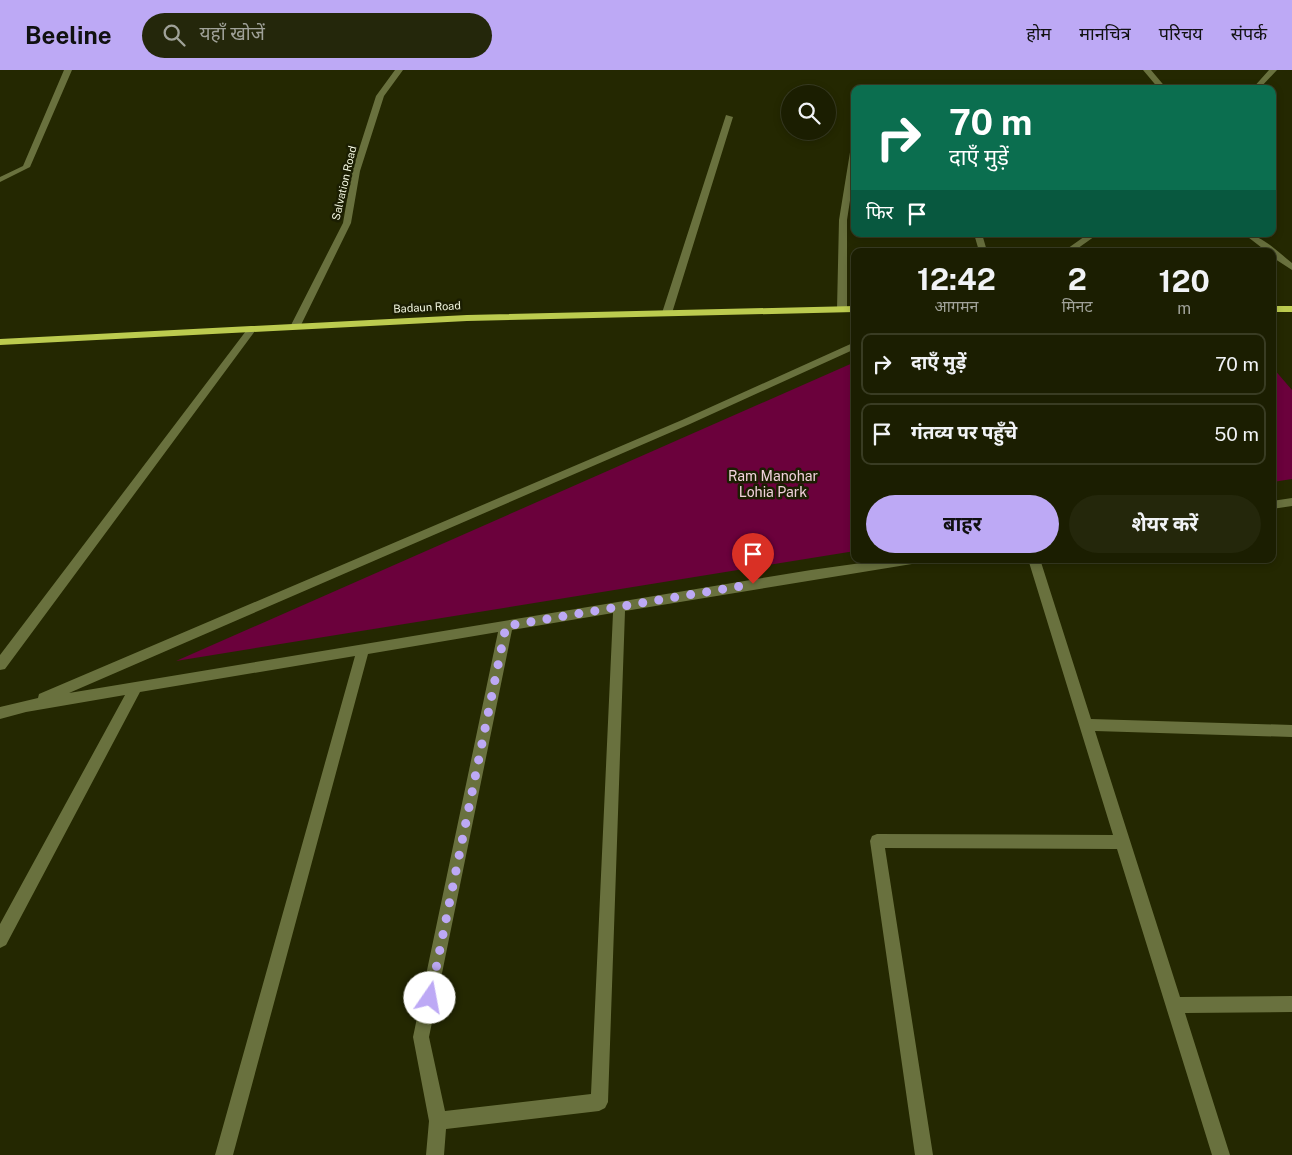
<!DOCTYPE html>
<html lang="hi">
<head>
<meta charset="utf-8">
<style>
  body { margin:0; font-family:"Public Sans","Noto Sans Devanagari",sans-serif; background:#24270b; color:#f1f3f6; height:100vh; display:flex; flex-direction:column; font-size:19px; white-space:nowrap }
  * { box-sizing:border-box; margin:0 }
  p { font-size:16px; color:#a0a299 }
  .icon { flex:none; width:28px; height:28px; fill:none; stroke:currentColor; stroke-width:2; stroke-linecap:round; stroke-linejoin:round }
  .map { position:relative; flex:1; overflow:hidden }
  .panel { position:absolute; left:851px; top:178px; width:425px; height:315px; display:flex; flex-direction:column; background:#1b1e01; border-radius:10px; box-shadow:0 2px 8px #0003,0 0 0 1px #393c23 }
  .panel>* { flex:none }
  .top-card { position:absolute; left:851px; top:15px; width:425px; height:152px; border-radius:10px; box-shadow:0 2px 8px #0003,0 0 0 1px #393c23; background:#0b6e4f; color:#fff; overflow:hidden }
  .buttons { position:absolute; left:781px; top:15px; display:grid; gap:10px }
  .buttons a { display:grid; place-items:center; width:55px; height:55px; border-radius:50%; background:#1b1e01; box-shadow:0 2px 8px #0003,0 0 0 1px #393c23; font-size:25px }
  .pin { position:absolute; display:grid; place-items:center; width:42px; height:42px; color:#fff; margin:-51px -21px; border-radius:50% 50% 50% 0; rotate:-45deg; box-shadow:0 0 5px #0007 }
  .pin .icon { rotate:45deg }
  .me { position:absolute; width:55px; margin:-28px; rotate:12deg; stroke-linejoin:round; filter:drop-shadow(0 0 4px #0008) }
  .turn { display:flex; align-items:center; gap:18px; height:105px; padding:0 15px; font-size:22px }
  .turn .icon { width:65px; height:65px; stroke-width:2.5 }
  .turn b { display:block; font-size:35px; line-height:42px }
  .then { display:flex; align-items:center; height:48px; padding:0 15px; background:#0003; gap:10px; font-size:19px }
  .eta { display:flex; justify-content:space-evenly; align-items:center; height:85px; text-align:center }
  .eta b { font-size:30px; font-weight:700; line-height:35px }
  .primary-button { display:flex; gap:10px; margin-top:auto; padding:10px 15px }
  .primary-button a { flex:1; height:58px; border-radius:30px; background:#bda9f5; color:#111; font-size:20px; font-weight:700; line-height:58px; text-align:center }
  .primary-button a+a { background:#24270b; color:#f1f3f6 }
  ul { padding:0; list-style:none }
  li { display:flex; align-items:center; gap:15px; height:62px; margin:0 10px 8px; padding:0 5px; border:2px solid #393c23; border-radius:10px }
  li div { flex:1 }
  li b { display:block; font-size:19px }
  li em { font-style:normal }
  header { display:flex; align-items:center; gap:30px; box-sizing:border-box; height:70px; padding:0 25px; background:#bda9f5; color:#111 }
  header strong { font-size:24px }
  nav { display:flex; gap:28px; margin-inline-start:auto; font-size:18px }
  .search { width:350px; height:45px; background:#24270b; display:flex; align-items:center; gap:12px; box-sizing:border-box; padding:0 18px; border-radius:28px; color:#a0a299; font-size:19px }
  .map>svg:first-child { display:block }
  .green { fill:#6b013c }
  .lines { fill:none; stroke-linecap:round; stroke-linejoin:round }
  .minor { fill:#69713e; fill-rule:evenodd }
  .tertiary { fill:#69713e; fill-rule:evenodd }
  .trunk { fill:#bccb4f; fill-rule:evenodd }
  .route { stroke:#bda9f5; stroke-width:9; stroke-dasharray:0 16.2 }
  .labels { text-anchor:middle; stroke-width:5; stroke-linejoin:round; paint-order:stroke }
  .far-street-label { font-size:11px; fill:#f3f7e1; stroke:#1b1e02 }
  .park-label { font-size:14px; fill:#f0d1db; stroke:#1b1e02 }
</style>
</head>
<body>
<header>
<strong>Beeline</strong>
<div class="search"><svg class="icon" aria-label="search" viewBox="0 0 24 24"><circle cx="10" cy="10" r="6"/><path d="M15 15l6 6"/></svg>यहाँ खोजें</div>
<nav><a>होम</a><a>मानचित्र</a><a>परिचय</a><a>संपर्क</a></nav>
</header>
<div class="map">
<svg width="1292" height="1085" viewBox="0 0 1292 1085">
  <rect width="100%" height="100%" fill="#242801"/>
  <path class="green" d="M855,292V481L176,591Z
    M1273,298L1292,320V409L1273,412Z"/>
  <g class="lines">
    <path class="minor" d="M64,0H72L30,97L0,112V107L23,96Z
      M1143,0H1151L1167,19H1159Z
      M1269,0H1277L1259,19H1252Z
      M726,45L733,47L672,243L670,245H664L662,243Z
      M852,70H855V98L847,150V239L842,242L837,239L839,150Z
      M974,164H982L987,181H979Z
      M1088,164H1098L1074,181H1064Z
      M1244,164C1261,164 1278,182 1292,193V200L1272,187V181H1266Z
      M855,272V279L690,354L69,623L811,500L890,489H924L922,492L918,493L625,541L608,1032L605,1038L599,1041L446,1059L444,1085H426L429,1051L413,967L498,562L368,584L233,1085H215L355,586L140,622L6,875L0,878V854L125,625L26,642L0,649V637L38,628L39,624L682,350ZM613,543L591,1024L445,1041L429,967L512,560Z
      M1292,428V436L1272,439V431Z
      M1028,489H1040L1091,649L1292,655V667L1095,661L1180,927L1292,926V942L1185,943L1230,1085H1212L1117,779L885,778L933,1085H915L870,771L872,766L877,764L1113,765Z"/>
    <path class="tertiary" d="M395,0H403L384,26L360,101L351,153L300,257L298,259H292L290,257L343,153L352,101L376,26Z
      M252,256L255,257V261L5,599L0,600V585L249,257Z"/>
    <path class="trunk" d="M855,236V242L467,251L0,275V269L467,245Z
      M1272,236H1292V242H1272Z"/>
  </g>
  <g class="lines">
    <path class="route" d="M430,928L506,556L753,514"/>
  </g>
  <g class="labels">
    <g class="far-street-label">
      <text transform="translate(344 113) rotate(-77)" y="4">Salvation Road</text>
      <text transform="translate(427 237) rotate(-3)" y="4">Badaun Road</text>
    </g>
    <g class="park-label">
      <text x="773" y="411">Ram Manohar<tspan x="773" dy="16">Lohia Park</tspan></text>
    </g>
  </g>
</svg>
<div class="buttons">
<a><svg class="icon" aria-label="search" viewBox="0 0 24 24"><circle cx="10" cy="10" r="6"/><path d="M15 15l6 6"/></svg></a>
</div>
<div class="pin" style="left:753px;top:514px;background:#d93025"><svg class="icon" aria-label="arrive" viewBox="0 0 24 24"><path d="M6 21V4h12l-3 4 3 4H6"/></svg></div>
<svg class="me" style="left:430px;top:928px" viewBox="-20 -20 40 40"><circle r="19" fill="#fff"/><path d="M0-13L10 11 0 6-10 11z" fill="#bda9f5"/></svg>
<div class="top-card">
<div class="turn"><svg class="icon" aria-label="right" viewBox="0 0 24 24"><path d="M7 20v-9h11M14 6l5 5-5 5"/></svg><div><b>70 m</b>दाएँ मुड़ें</div></div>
<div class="then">फिर<svg class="icon" aria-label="arrive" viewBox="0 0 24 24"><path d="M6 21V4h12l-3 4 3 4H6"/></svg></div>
</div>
<section class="panel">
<div class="eta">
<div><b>12:42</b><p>आगमन</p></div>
<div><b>2</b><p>मिनट</p></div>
<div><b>120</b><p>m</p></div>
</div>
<ul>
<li><svg class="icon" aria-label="right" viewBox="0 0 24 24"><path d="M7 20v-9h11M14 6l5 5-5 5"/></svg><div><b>दाएँ मुड़ें</b></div><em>70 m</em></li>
<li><svg class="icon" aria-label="arrive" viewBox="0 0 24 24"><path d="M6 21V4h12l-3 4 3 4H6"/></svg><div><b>गंतव्य पर पहुँचे</b></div><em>50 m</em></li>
</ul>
<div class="primary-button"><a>बाहर</a><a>शेयर करें</a></div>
</section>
</div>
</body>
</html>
